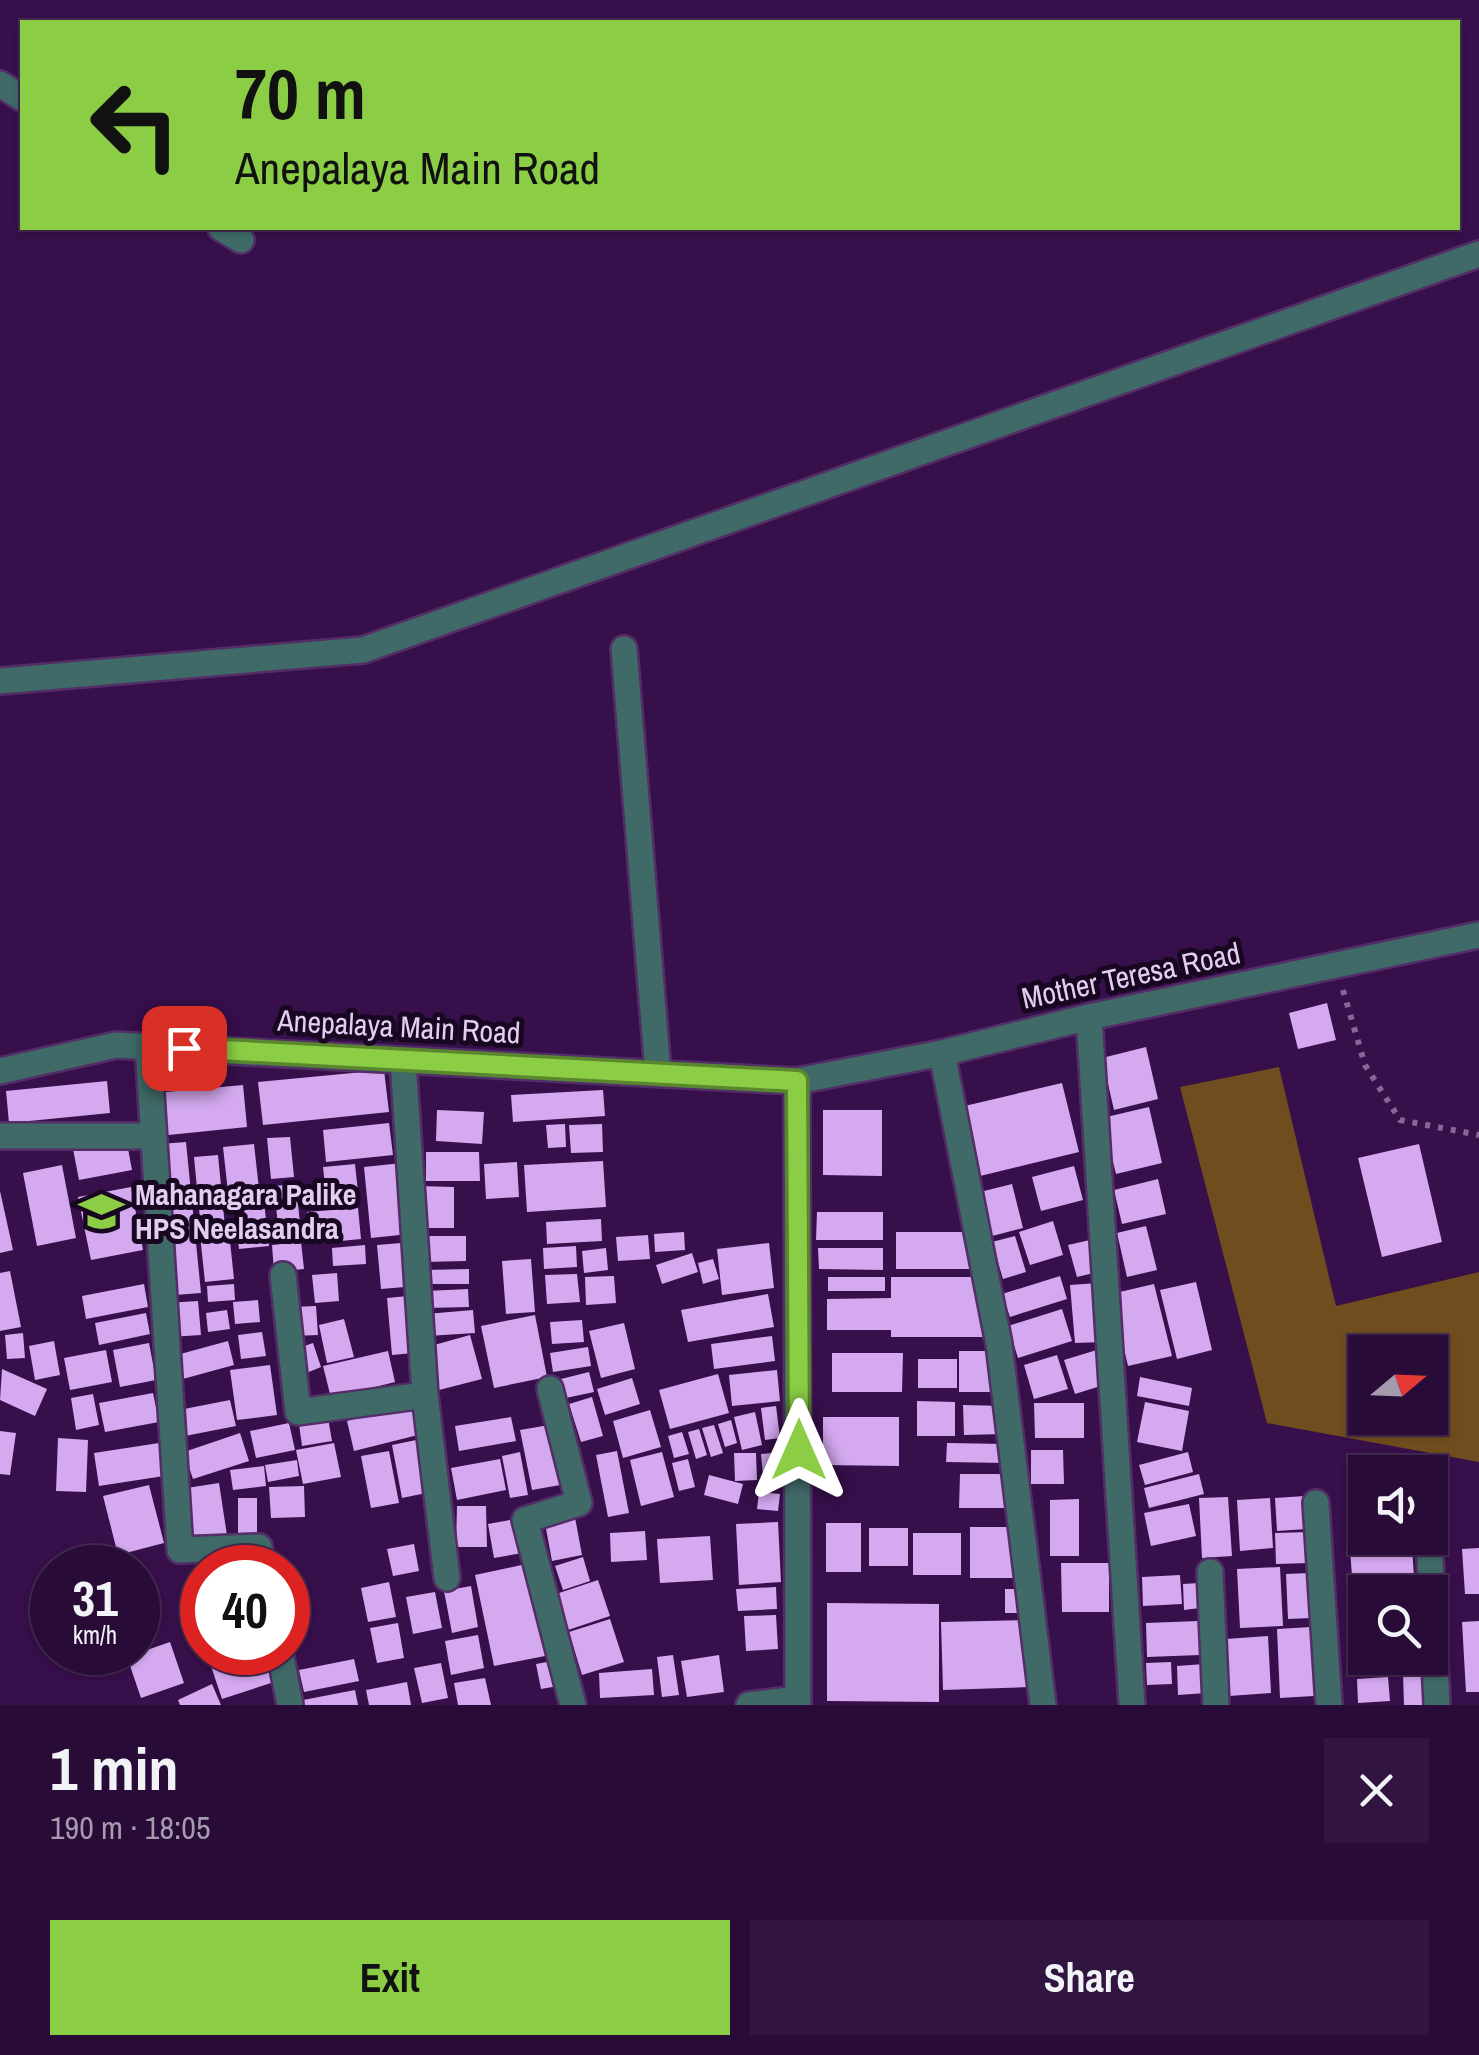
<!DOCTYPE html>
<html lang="en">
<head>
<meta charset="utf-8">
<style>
  body { margin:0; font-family:"Archivo Narrow",sans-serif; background:#311440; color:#f1f3f6; height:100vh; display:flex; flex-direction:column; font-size:38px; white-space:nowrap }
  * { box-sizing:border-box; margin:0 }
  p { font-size:32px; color:#a59bae }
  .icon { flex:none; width:55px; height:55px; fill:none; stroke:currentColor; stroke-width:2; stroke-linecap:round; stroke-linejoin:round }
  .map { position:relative; height:1705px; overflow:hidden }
  .details { display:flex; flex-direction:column; background:#290b38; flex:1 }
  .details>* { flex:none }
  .hud { position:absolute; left:20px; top:20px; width:1440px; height:210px; border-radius:0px; box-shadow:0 2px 8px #0004,0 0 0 2px #452b53; background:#8bce46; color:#111; overflow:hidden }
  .needle { width:65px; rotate:71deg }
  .fabs { position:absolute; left:1348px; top:1335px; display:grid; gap:20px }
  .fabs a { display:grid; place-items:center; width:100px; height:100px; border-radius:0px; background:#290b38; box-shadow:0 2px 8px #0004,0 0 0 2px #452b53; font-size:50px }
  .speed { position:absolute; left:30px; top:1545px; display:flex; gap:20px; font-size:50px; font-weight:700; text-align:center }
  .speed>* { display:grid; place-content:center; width:130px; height:130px; border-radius:50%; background:#290b38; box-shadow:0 2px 8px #0004,0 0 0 2px #452b53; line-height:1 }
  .speed small { font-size:25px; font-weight:400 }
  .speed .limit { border:15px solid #d22; background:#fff; color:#111 }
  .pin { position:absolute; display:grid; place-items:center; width:85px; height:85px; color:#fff; margin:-42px; border-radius:20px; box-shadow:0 5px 15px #0006 }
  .me { position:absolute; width:110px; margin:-55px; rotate:0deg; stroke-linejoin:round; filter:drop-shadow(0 0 8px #0008) }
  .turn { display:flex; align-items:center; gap:35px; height:210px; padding:0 50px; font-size:45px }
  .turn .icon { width:130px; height:130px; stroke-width:2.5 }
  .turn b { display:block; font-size:70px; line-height:85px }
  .round { display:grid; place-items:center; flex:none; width:105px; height:105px; border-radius:0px; background:#311440 }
  .head { display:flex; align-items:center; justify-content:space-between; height:170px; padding:0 50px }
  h1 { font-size:60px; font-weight:800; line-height:75px }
  .button { display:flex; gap:20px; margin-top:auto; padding:20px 50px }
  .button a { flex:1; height:115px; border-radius:0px; background:#8bce46; color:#111; font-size:40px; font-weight:800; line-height:115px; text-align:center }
  .button a+a { background:#311440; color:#f1f3f6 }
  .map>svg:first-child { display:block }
  .forest { fill:#704d1e; fill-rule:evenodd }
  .building { fill:#d4a9f0 }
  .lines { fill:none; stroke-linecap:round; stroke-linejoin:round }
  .minor-casing { stroke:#532e66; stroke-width:30 }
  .path { stroke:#866798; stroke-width:6; stroke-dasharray:5 8; stroke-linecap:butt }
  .minor { stroke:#3f6a68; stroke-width:25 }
  .route-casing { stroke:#5a862e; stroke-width:25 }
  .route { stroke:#8bce46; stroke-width:18 }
  .labels { text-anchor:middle; stroke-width:10; stroke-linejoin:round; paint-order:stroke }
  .street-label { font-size:30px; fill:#e3cef2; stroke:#170720 }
  .poi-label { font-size:30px; font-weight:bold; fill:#e3cef2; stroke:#170720; text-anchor:start }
</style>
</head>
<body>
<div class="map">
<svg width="1479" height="1705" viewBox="0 0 1479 1705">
  <rect width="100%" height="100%" fill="#370f4b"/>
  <path class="forest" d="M1279,1067L1336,1306L1479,1272V1462L1267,1423L1180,1087ZM1365,1352H1430V1418H1365Z"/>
  <path class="building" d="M1327,1003L1336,1040L1298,1049L1289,1013Z
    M1146,1047L1158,1099L1114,1110L1102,1058Z
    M384,1070L389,1112L263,1125L258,1082Z
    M107,1081L110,1113L9,1123L6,1091Z
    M1062,1083L1079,1152L972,1178L956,1108Z
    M243,1085L247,1127L159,1136L155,1093Z
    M603,1090L605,1116L513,1122L511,1095Z
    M1149,1107L1162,1163L1116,1174L1102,1118Z
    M437,1110L484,1112L482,1144L436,1141Z
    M823,1110H882V1176L823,1175Z
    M389,1123L393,1155L326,1162L323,1130Z
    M565,1124L566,1147L548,1148L546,1125Z
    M602,1124L603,1152L571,1153L569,1125Z
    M290,1137L294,1177L271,1179L267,1138Z
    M126,1138L132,1170L79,1180L73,1149Z
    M186,1142L201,1293L175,1295L160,1144Z
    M254,1144L259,1189L228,1192L223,1147Z
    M1419,1144L1442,1242L1382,1257L1358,1158Z
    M426,1152H479L480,1181H426Z
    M218,1155L225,1227L201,1229L194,1157Z
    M603,1161L606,1207L527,1212L524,1165Z
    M517,1162L519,1197L486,1199L484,1164Z
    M402,1163L409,1234L371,1238L364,1167Z
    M355,1164L359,1201L327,1204L323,1167Z
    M62,1165L76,1238L37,1246L23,1173Z
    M1074,1166L1083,1200L1041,1211L1032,1177Z
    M1158,1179L1166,1214L1122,1224L1114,1190Z
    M296,1184L301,1234L279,1236L274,1186Z
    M1012,1184L1023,1228L992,1236L980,1192Z
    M419,1186L454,1187V1228H419Z
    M131,1187L143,1250L91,1260L78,1197Z
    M0,1191L13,1250L0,1253Z
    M264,1202L269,1246L239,1249L234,1205Z
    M358,1208L361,1239L310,1244L307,1212Z
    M817,1212H883V1240H816Z
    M601,1219L602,1241L547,1244L546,1222Z
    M1053,1221L1063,1255L1030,1265L1019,1232Z
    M1146,1226L1157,1270L1127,1277L1117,1233Z
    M229,1232L234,1279L205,1282L200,1235Z
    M684,1232L685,1250L655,1252L654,1234Z
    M896,1232H973V1269H896Z
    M648,1235L650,1259L618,1261L616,1237Z
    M422,1236H466V1261L423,1262Z
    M1015,1236L1026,1272L1003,1279L992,1242Z
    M1090,1240L1098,1272L1077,1277L1068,1245Z
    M301,1242L304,1269L274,1272L272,1245Z
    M401,1243L405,1287L381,1289L377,1245Z
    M769,1243L774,1288L722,1295L717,1249Z
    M365,1245L366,1264L333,1266L332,1248Z
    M576,1246L577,1267L544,1269L543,1248Z
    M606,1248L608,1270L584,1273L582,1251Z
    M818,1248H883V1270L819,1269Z
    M692,1253L698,1272L662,1284L656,1265Z
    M531,1259L535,1312L506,1314L502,1261Z
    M713,1259L719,1279L703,1284L698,1263Z
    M469,1269V1284H424V1270Z
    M10,1271L21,1327L0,1331V1273Z
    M337,1273L339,1301L315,1303L312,1275Z
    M577,1274L580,1302L547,1304L545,1275Z
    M614,1276L616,1303L586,1305L585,1277Z
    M1060,1276L1067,1299L1010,1317L1002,1294Z
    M828,1277H885V1291H828Z
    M891,1277H988V1337H891V1330H827V1299L891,1298Z
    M1196,1282L1212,1350L1177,1359L1160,1290Z
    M1098,1283L1103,1342L1075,1343L1070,1285Z
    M144,1284L148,1307L86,1319L82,1296Z
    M234,1284L235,1300L208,1302L207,1286Z
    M1154,1284L1172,1356L1128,1366L1111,1294Z
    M468,1289L469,1307L427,1308L426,1291Z
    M768,1294L774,1327L688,1342L681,1310Z
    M408,1296L414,1353L392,1355L387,1298Z
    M258,1300L260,1322L235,1324L233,1302Z
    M198,1301L201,1335L169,1337L167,1303Z
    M316,1306L318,1335L293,1336L291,1307Z
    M1062,1309L1072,1341L1018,1358L1008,1326Z
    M227,1310L230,1329L208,1332L206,1313Z
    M473,1310L475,1333L428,1336L426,1314Z
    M146,1313L150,1334L99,1345L95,1323Z
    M535,1315L547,1377L494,1388L481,1326Z
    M344,1319L354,1357L327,1363L319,1325Z
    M582,1320L584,1342L552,1344L550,1322Z
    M624,1323L635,1369L601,1378L589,1331Z
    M262,1332L266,1356L241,1359L238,1335Z
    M23,1333L25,1358L7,1359L5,1335Z
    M470,1335L482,1379L439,1390L427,1347Z
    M772,1336L775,1361L714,1369L711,1344Z
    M54,1341L60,1375L35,1380L29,1346Z
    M228,1341L234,1365L179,1380L173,1356Z
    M149,1343L156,1380L120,1387L113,1350Z
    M313,1343L321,1367L304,1374L296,1349Z
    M588,1347L591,1366L553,1372L550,1353Z
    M1100,1349L1110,1383L1075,1394L1064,1360Z
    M106,1350L112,1382L70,1390L64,1358Z
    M388,1351L395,1382L331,1398L323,1366Z
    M959,1351H998V1392H959Z
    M832,1353H903L902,1392H832Z
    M1057,1355L1068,1389L1034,1399L1024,1365Z
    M918,1359H957V1388H918Z
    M270,1365L277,1415L237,1420L230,1370Z
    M2,1369L47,1389L35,1416L0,1400Z
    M777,1370L780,1401L732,1406L729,1375Z
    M589,1372L594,1392L561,1399L557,1380Z
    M718,1374L729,1413L670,1429L659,1390Z
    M1140,1377L1192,1388L1189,1406L1137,1396Z
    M632,1378L640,1404L605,1415L597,1389Z
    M153,1393L159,1422L105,1432L99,1403Z
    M93,1394L99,1425L76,1430L71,1398Z
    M592,1397L603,1436L581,1442L569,1404Z
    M230,1400L236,1426L185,1436L179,1410Z
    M917,1401L955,1402V1436H917Z
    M1145,1402L1189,1411L1182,1451L1137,1442Z
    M418,1403L426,1433L354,1451L347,1421Z
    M1034,1403H1084V1438H1035Z
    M963,1405L1005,1406V1434L964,1435Z
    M776,1406L780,1438L765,1440L761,1408Z
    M650,1410L661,1447L623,1458L613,1421Z
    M327,1412L332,1441L302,1446L298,1417Z
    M755,1412L762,1445L742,1450L734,1417Z
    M511,1417L516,1441L459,1451L455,1426Z
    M823,1417H899V1466L823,1465Z
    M731,1420L737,1443L725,1447L718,1424Z
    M289,1423L295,1450L256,1458L250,1431Z
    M555,1424L566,1484L532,1490L520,1430Z
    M714,1425L723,1453L711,1457L702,1428Z
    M699,1429L707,1455L696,1459L688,1432Z
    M0,1431L16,1433L10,1475L0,1474Z
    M682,1432L689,1454L674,1458L668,1436Z
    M240,1433L249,1461L193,1479L184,1452Z
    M58,1438L88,1440L86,1492L56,1491Z
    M421,1439L431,1492L402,1498L392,1445Z
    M159,1443L164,1476L99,1486L94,1453Z
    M334,1443L341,1477L303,1484L296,1450Z
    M947,1443L1006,1444V1463L946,1462Z
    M1031,1450H1063L1064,1484H1031Z
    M389,1451L399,1503L371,1508L361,1456Z
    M617,1451L629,1513L608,1517L596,1455Z
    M520,1452L528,1495L510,1498L502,1456Z
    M662,1452L674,1497L641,1506L630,1460Z
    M781,1452L784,1484L764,1486L761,1454Z
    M1188,1452L1193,1472L1145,1485L1139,1465Z
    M734,1453H756L757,1480L735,1481Z
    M500,1459L506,1490L457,1500L451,1468Z
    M688,1459L695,1487L679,1491L672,1463Z
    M297,1460L299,1476L268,1482L265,1465Z
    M264,1466L266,1486L233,1490L230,1470Z
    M960,1474H1012V1508H959Z
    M1199,1474L1204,1494L1149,1508L1144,1488Z
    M709,1475L743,1484L738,1504L704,1495Z
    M219,1483L228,1542L189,1547L180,1489Z
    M1365,1483V1538H1386V1541L1351,1542L1348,1484Z
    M149,1485L164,1543L118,1555L103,1496Z
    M304,1486L305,1517L271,1518L269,1487Z
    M759,1492L780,1494L778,1511L757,1509Z
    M1305,1496L1307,1529L1277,1531L1275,1498Z
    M1228,1497L1232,1556L1202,1558L1199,1498Z
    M238,1498H257V1533H238Z
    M1270,1498L1273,1548L1240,1551L1237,1500Z
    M1079,1499V1556H1050V1500Z
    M1189,1504L1196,1536L1151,1546L1144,1513Z
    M457,1506H486L487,1547H456Z
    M574,1512L582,1555L552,1561L544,1518Z
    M521,1518L528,1552L494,1558L488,1524Z
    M778,1522L781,1582L739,1585L736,1524Z
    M826,1523H861V1572H826Z
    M970,1527H1020V1578H970Z
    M869,1528H908V1566H869Z
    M645,1531L647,1560L611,1562L610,1533Z
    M1309,1532V1563L1276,1564L1275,1533Z
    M913,1533H961V1575H913Z
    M710,1536L713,1580L660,1583L657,1539Z
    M414,1544L419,1571L393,1576L387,1549Z
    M1412,1546L1415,1592H1365V1603H1354L1350,1549Z
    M1479,1548V1594H1465L1462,1549Z
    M583,1557L590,1581L563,1590L555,1566Z
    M1061,1563H1109V1612H1062Z
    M526,1564L545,1656L494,1666L475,1575Z
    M1280,1567L1283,1626L1240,1628L1237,1569Z
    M1309,1573L1311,1618L1288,1619L1286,1574Z
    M1180,1575L1182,1604L1143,1606L1142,1577Z
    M598,1580L610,1616L568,1630L556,1594Z
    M389,1582L396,1617L368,1622L361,1588Z
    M1199,1583L1200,1608L1184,1610L1183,1584Z
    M471,1586L478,1627L452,1633L444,1591Z
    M776,1587L777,1609L738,1611L736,1589Z
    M1005,1589H1027V1613H1005Z
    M435,1592L442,1628L413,1634L406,1597Z
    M827,1603L939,1604V1702L827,1701Z
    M202,1607V1652L188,1612Z
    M1365,1614V1658H1390L1391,1670L1359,1671L1355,1615Z
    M776,1615L778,1649L746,1651L744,1616Z
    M610,1619L624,1662L582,1675L569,1632Z
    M1026,1620L1029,1687L943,1690L941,1622Z
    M1198,1621L1200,1655L1147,1657L1146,1623Z
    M1479,1621V1692H1466L1462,1622Z
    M398,1623L404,1658L377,1663L370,1628Z
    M1311,1627L1314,1696L1280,1698L1277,1629Z
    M478,1635L484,1668L451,1675L445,1641Z
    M1268,1636L1271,1693L1229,1696L1226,1639Z
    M170,1642L184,1683L141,1698L127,1657Z
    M252,1652H265L274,1682L222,1699L211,1666Z
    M673,1655L679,1695L662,1697L657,1657Z
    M719,1655L724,1692L687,1697L681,1661Z
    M354,1659L359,1681L304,1692L299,1670Z
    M553,1661L558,1686L541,1689L536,1664Z
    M1171,1662L1172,1684L1147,1685L1146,1663Z
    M441,1663L448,1698L422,1703L414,1668Z
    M1204,1664L1206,1693L1178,1695L1177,1666Z
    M652,1669L654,1695L600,1698L599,1673Z
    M1423,1672L1425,1705H1404L1403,1673Z
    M1388,1677L1390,1701L1358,1703L1357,1679Z
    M485,1678L491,1705H458L454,1683Z
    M407,1682L411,1705H369L366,1690Z
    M212,1684L221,1705H180L178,1700Z
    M355,1690L358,1705H299L298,1701Z"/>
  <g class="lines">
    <defs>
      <path id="minor" d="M0,84L22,98
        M221,228L241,240
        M624,649L658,1073
        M0,681L363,650L1479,254
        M1089,1017L1132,1705
        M148,1046L180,1550L259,1547L263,1568
        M942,1053L999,1344L1043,1705
        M403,1060L425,1395L447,1578
        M0,1071L116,1045L797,1081L942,1053L1089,1017L1479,935
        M797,1081L798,1705
        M0,1136H153
        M283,1275L298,1412L425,1395
        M550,1389L579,1503L525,1520L573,1705
        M1316,1503L1329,1705
        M1429,1538L1437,1705
        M1210,1572L1216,1705
        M280,1652L290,1705
        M749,1705L798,1699"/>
    </defs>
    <use href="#minor" class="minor-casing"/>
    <path class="path" d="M1343,990L1365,1065L1400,1120L1479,1135"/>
    <use href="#minor" class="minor"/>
  </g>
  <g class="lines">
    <defs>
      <path id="route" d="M184,1048L797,1081L799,1450"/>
    </defs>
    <use href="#route" class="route-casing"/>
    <use href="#route" class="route"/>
  </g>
  <defs>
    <symbol id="school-bare" viewBox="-9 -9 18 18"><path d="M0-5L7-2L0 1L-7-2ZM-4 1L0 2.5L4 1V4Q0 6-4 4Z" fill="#8bce46" stroke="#170720" stroke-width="2.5" paint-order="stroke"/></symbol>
  </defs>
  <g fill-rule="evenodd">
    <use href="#school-bare" x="70" y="1180" width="63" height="63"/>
  </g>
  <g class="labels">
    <g class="street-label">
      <text transform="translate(1131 976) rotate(-12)" y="10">Mother Teresa Road</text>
      <text transform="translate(399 1027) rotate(3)" y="10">Anepalaya Main Road</text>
    </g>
    <g class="poi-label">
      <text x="135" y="1205">Mahanagara Palike<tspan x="135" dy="34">HPS Neelasandra</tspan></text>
    </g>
  </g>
</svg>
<div class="fabs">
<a><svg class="needle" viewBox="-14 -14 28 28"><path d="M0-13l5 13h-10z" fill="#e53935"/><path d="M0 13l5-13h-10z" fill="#a59bae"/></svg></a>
<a><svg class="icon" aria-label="sound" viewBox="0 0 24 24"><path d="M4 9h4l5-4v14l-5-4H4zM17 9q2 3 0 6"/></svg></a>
<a><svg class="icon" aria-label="search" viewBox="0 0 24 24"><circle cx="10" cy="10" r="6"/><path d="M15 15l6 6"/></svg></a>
</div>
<div class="speed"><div>31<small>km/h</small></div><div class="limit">40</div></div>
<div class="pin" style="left:184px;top:1048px;background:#d93025"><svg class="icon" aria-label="arrive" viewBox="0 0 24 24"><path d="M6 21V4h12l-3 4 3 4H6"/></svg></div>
<svg class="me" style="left:799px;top:1450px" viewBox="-20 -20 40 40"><path d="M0-17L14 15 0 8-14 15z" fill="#8bce46" stroke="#fff" stroke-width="4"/></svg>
<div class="hud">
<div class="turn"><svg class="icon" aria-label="left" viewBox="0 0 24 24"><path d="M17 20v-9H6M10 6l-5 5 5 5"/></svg><div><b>70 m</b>Anepalaya Main Road</div></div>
</div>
</div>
<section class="details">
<div class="head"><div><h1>1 min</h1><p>190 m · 18:05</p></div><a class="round"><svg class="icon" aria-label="close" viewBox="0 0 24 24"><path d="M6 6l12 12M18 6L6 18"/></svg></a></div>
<div class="button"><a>Exit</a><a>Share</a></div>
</section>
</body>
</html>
